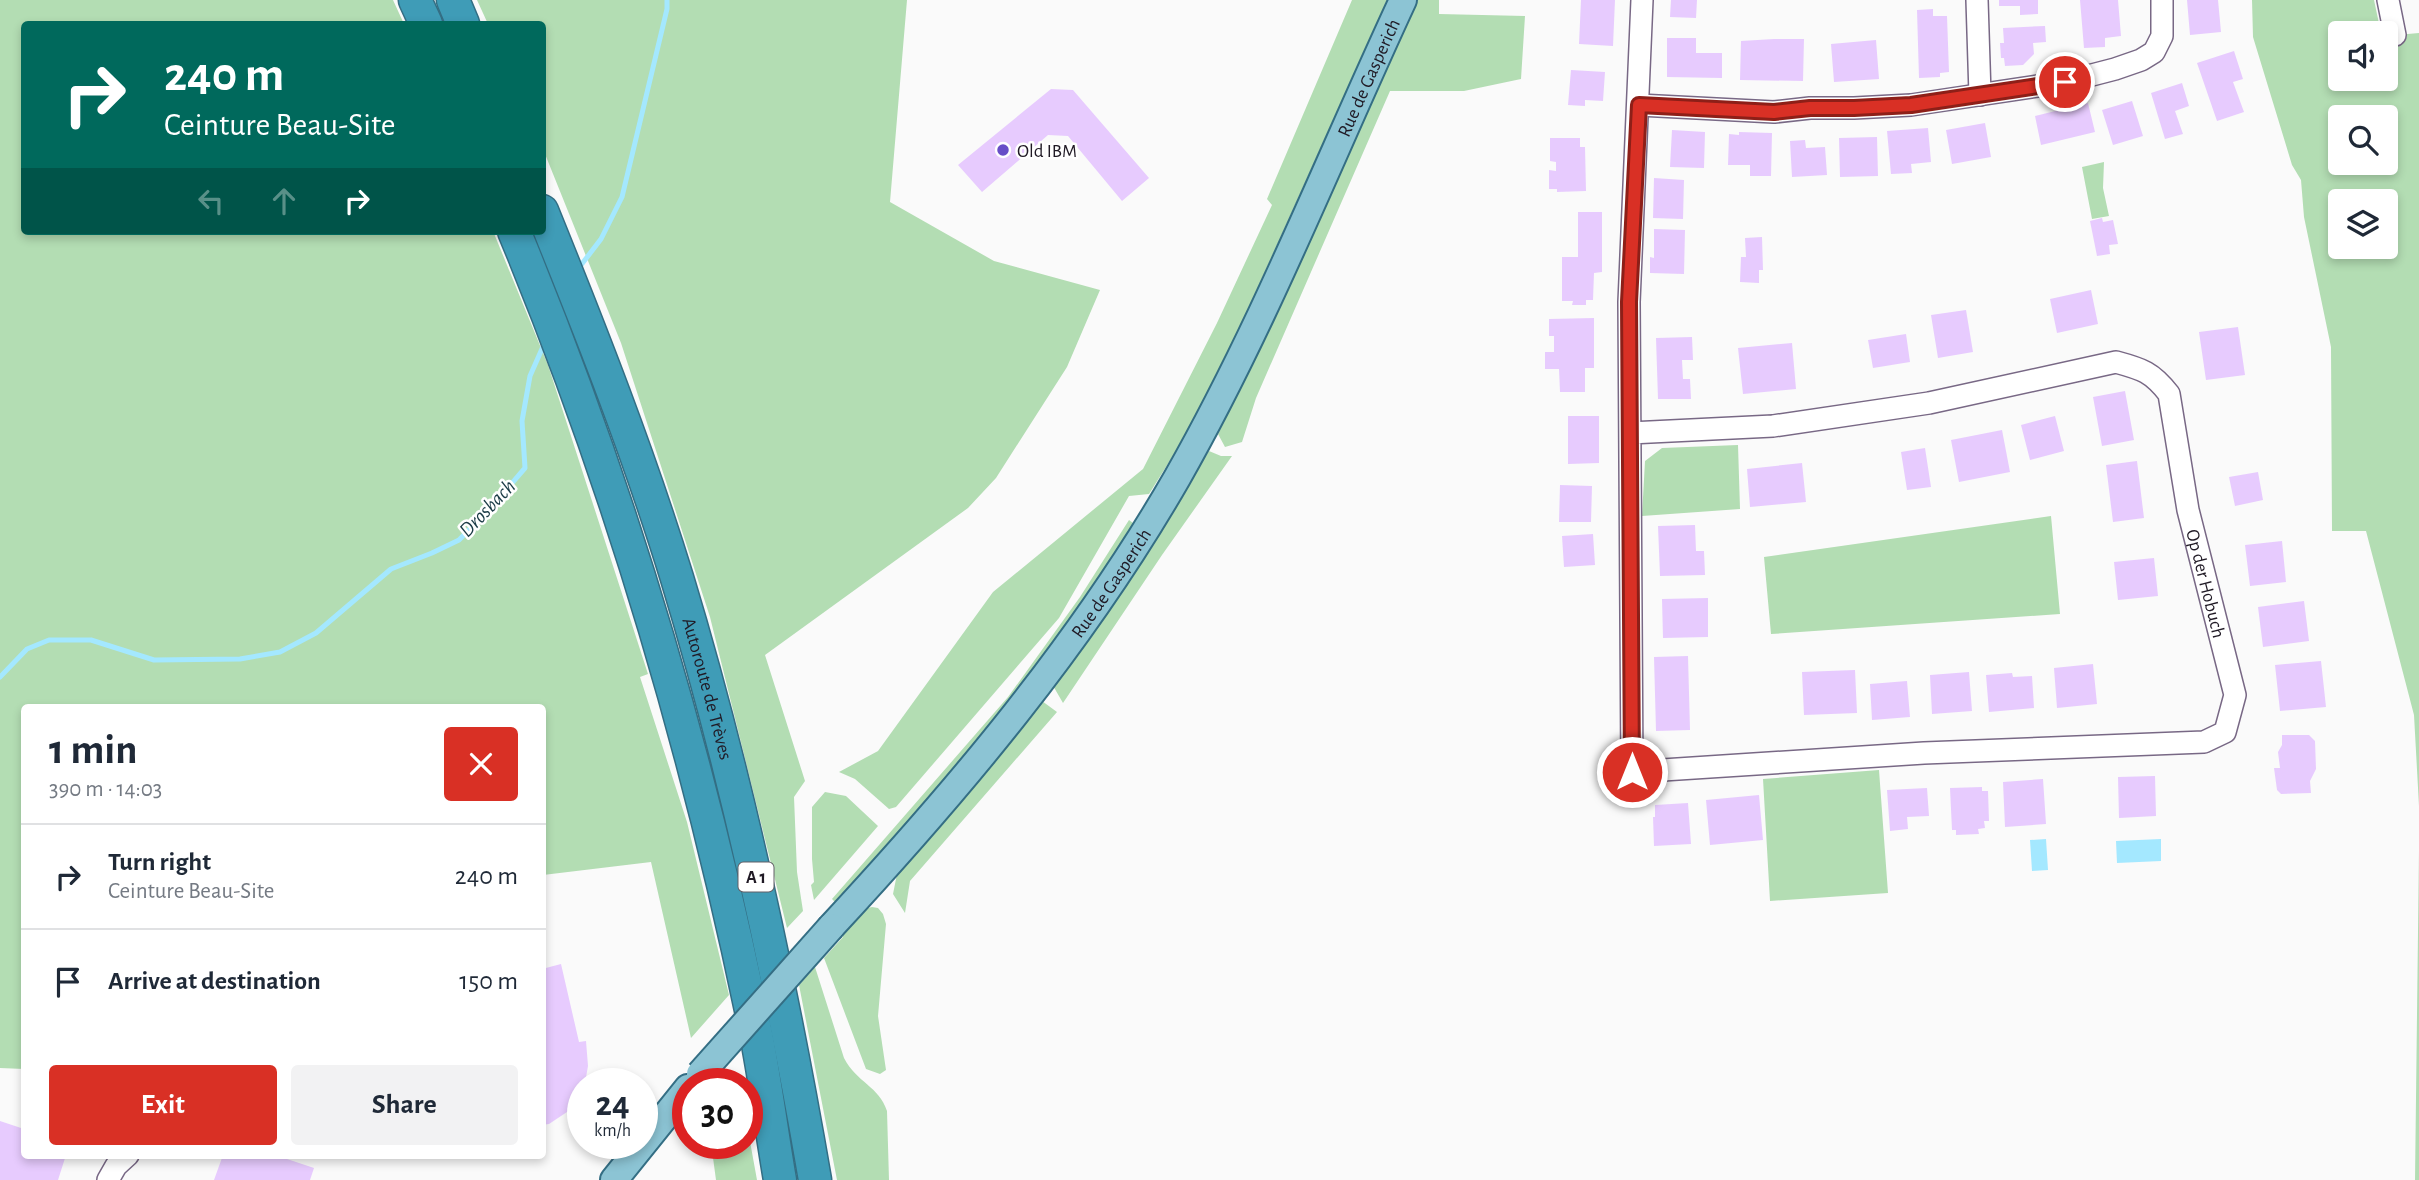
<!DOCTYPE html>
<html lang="en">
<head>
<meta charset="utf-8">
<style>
  body { margin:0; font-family:"Alegreya Sans",sans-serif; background:#f2f2f3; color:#1f2937; height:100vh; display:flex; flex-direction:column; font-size:26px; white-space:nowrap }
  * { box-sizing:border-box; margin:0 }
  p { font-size:23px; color:#747a83 }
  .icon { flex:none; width:38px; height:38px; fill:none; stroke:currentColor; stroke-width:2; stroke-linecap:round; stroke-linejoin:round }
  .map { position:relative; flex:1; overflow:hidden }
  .sheet { position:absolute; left:21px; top:704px; width:525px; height:455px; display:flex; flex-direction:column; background:#fff; border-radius:7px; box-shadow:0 4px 10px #0003 }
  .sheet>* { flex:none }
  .top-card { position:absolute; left:21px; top:21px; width:525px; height:214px; border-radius:7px; box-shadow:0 4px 10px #0003; background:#00695c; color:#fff; overflow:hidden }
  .controls { position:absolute; left:2328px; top:21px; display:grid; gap:14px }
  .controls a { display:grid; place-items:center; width:70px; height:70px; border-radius:7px; background:#fff; box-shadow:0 4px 10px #0003; font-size:35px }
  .speed { position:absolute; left:567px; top:1068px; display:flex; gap:14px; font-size:35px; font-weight:700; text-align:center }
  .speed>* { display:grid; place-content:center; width:91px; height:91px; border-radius:50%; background:#fff; box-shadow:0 4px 10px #0003; line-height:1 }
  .speed small { font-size:18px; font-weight:400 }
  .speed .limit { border:10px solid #d22; background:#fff; color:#111 }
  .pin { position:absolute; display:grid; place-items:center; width:60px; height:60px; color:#fff; margin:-30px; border:4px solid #fff; border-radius:50%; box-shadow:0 2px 7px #0007 }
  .me { position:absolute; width:77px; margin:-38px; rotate:0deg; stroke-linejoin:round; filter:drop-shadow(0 0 5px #0008) }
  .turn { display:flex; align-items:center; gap:24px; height:147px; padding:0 28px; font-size:32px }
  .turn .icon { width:91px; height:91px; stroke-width:2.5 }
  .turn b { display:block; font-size:49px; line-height:60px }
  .lanes { display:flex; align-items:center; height:66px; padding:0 28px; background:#0003; justify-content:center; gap:35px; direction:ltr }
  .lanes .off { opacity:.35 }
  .round { display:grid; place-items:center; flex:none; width:74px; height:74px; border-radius:7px; background:#f2f2f3 }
  .summary { display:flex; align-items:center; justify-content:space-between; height:119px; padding:0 28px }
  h1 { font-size:42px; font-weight:600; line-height:52px }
  .action { display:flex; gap:14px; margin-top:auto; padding:14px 28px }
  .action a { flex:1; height:80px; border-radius:7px; background:#d93025; color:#fff; font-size:28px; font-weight:600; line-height:80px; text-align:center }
  .action a+a { background:#f2f2f3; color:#1f2937 }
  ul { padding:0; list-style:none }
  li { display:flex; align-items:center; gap:21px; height:105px; padding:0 28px; border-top:2px solid #e0e1e3 }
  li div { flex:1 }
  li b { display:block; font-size:26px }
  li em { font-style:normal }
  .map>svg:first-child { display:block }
  .green { fill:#b3ddb3; fill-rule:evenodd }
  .water { fill:#a4e8ff }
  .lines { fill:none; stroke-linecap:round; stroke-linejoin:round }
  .stream { stroke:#a4e8ff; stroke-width:5 }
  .building { fill:#e7cbfe }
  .minor-casing { stroke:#786885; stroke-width:24 }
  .major-casing { stroke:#346e84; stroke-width:30 }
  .highway-casing { stroke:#346e84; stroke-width:35 }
  .minor { stroke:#fff; stroke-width:21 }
  .major { stroke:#8cc4d4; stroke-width:26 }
  .highway { stroke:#3f9cb7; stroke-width:32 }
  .major-bridge-casing { stroke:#346e84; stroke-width:30; stroke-linecap:butt }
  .major-bridge { stroke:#8cc4d4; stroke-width:26 }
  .route-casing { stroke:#8d1f18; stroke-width:18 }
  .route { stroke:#d93025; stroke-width:12 }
  .poi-dot { fill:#674ec7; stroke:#fff; stroke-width:2.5 }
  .labels { text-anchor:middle; stroke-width:5; stroke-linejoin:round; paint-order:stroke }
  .shield { fill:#fff; stroke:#635f66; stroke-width:2 }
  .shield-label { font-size:18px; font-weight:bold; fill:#201a25 }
  .street-label { font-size:19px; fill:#201a25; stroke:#fff }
  .poi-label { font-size:19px; fill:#201a25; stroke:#fff; text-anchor:start }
  .water-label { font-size:21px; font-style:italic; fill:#1a3a45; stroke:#fff }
</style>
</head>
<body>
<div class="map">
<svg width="2419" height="1180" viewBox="0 0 2419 1180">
  <rect width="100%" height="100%" fill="#fafafa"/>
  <path class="green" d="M0,0H393L404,24H24V231H493L548,365L648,674L640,677L687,822L729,995L691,1038L651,862L543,875L542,707H24V1069L0,1068Z
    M477,0H907L890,202L994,261L1100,290L1067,367L996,478L968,508L765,655L805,781L794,797L797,872L803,911L787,928L710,617L621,343L543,149L542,24H488Z
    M1352,0H1387L1206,403L1149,494L1129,496L1059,618L896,807L889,809L855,779L839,772L878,751L993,592L1143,469L1217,323L1272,205L1267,199Z
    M1418,0H1439V14L1525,16L1521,79L1464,91H1390L1256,398L1242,442L1225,447L1218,434Z
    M2252,0H2374L2381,33H2340V79H2385V36L2419,33V806L2414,715L2366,531H2332L2331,347L2304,217L2301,180L2292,165L2253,37ZM2340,117H2385V163H2340ZM2340,201H2385V247H2340Z
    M2104,162L2103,188L2109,216L2092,219L2082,167Z
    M1738,445L1740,509L1642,516L1645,461L1662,448Z
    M1209,451L1221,456H1232L1162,555L1063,703L1052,684L1149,545Z
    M2051,516L2060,614L1771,634L1764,557Z
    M1129,520L1133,523L1131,528C1080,610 1024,691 961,765C921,813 878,858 837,904L832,899L1008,697L1080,597Z
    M1042,701L1057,712L910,881L905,913L893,894L897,874L988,769Z
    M1879,770L1888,893L1770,901L1763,779Z
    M825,792L846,796L878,826L814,900L811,885L814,882L812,859V807Z
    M2419,850V1180H2415Z
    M872,907L878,908L883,914L886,924L878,1016L886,1070L880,1074L866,1069L824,958L843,937L840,933L864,909Z
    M815,967L844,1058C857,1083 879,1086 887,1111L889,1180H837L799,985Z
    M747,1125L757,1180H716L711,1143H747Z"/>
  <path class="water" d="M2046,839L2048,870L2032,871L2030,840Z
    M2161,839V861L2117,863L2116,841Z"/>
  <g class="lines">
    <path class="stream" d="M578,269L601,239L622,197L667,9V0
      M0,677L27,649L49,640H91L154,660L240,659L280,652L316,633L391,569L432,553L459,540L494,504L525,468L522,421L530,376L545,342"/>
  </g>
  <path class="building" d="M1581,0H1615L1613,46L1579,44Z
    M1671,0H1697L1696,18L1670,17Z
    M1999,0H2038V14L2020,15V6H1999Z
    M2080,0H2118L2121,36L2105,38V47L2084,48Z
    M2187,0H2218L2221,32L2190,35Z
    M1933,9V16H1947L1949,72L1940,73V77L1919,78L1917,10Z
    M2045,26L2046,42L2033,43L2034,54L2023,65L2005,66L2004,58H2001L2000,43H2004L2003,28Z
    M1667,38H1696V53H1722V78L1667,77Z
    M1774,39H1804L1803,81L1740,80L1741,41Z
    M1876,40L1879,79L1834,82L1831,44Z
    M2234,51L2243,79L2233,82L2244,112L2217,121L2197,63Z
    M1571,70L1605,72L1603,101L1585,100V106L1568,105Z
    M2182,83L2189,106L2175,111L2183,134L2165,139L2151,93Z
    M1051,89L1073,90L1149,178L1122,201L1068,136L1048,135L982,192L958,165Z
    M2132,101L2143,136L2113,145L2102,110Z
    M2088,103L2095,132L2041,145L2035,116Z
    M1985,123L1991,157L1952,164L1946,130Z
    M1928,128L1931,162L1911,164L1912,173L1891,174L1887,131Z
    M1672,130L1705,132L1704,168L1670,167Z
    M1739,132L1772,133L1771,176H1750V165H1728L1729,134L1739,135Z
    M1877,137L1878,176L1840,177L1839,138Z
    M1550,138H1580V147H1585L1586,191L1557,192V189H1549V170L1556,171V162L1550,161Z
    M1805,140L1806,148L1825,147L1827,175L1792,177L1790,141Z
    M1654,178L1684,180L1683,219L1653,218Z
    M1578,212H1602V272L1594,273L1593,300H1586V305H1572L1573,301H1562V257H1578Z
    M2102,218L2103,222L2113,220L2118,244L2109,245L2110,254L2097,256L2090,221Z
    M1654,229L1685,230L1684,274L1650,273V257L1654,258Z
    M1762,237L1763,270H1759V283L1740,282L1741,257H1746L1745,238Z
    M2091,290L2098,324L2057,333L2050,299Z
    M1966,310L1973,352L1938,358L1931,315Z
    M1594,318V368H1585V392H1560L1559,369H1545V352H1554V336H1549V319Z
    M2238,327L2245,375L2206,380L2199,332Z
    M1906,334L1910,362L1873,368L1868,340Z
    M1692,337L1693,360H1682L1683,379H1690L1691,399H1658L1656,338Z
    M1792,343L1796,389L1743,394L1738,348Z
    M2125,391L2134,440L2102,446L2093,397Z
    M1568,416H1599V463L1568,464Z
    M2055,416L2064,451L2030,460L2021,425Z
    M2002,430L2010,472L1959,482L1951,440Z
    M1925,448L1931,487L1907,490L1901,452Z
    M2137,461L2144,518L2113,522L2106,465Z
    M1802,463L1806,502L1750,507L1747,469Z
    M2258,472L2263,500L2235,506L2229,477Z
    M1560,485L1592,486L1591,522H1559Z
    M1695,525L1696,551H1704L1705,575L1660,576L1658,526Z
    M1593,534L1595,565L1564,567L1562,536Z
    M2282,541L2286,582L2250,586L2245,545Z
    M2154,558L2158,596L2118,600L2114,562Z
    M1708,598V637L1663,638L1662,599Z
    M2304,601L2309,641L2263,647L2258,607Z
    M1688,656L1690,730L1656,731L1654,657Z
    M2321,661L2326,707L2280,711L2275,665Z
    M2093,664L2097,704L2057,708L2054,668Z
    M1855,670L1857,713L1804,715L1802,672Z
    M1969,672L1972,711L1932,714L1930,675Z
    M2012,673L2013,677L2032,676L2034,708L1989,712L1986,675Z
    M1907,681L1910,717L1872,720L1870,684Z
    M2282,735H2309L2315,741L2316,769L2310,781L2311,793L2281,794L2277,790L2274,768H2280L2278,752L2282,745Z
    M2155,776L2156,816L2119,818L2118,777Z
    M2043,779L2046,824L2005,827L2003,782Z
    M1982,787V791H1988L1989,821H1984L1985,828L1978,829L1979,834L1956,835V830H1952L1950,788Z
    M1927,788L1929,816L1907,817L1908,829L1890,831L1887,790Z
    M1759,795L1763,840L1710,845L1706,800Z
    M1688,803L1691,844L1654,846L1653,817H1655V805Z
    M561,964L579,1042L586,1041L588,1066L585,1083H583V1092L570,1110L549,1124L542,1125V969Z
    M0,1121L24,1129V1155H66L58,1180H0Z
    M223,1155H275L314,1168L310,1180H214Z"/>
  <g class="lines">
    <defs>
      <g id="minor">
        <path d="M1977,0L1980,95"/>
        <path d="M2388,0L2395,35"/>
        <path d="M1639,105L1774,112L1810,108H1854L1911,105L2065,82L2115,69L2141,60L2154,52L2162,36V0"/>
        <path id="s1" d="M1630,433L1773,426L1929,403L2116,362C2142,369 2152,372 2169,394L2188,510L2235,695L2225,732L2204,742L1924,753L1632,772L1629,302L1642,0"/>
        <path d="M108,1180L116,1166L128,1155"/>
      </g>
      <g id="major">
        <path id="s2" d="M831,927C960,788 1082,643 1177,478C1264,325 1329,159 1403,0"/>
        <path d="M614,1180L688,1088"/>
      </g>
      <g id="highway">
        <path d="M415,0L426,24"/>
        <path d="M453,0L463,24"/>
        <path id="s3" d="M542,211C591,332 639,454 677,578C737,776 780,977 815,1180"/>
        <path d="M514,231C622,491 701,763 757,1039C766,1086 772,1133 780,1180"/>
      </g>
    </defs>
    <use href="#minor" class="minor-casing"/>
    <use href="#major" class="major-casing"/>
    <use href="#highway" class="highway-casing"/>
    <use href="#minor" class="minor"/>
    <use href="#major" class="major"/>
    <use href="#highway" class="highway"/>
    <defs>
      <path id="major-bridge" d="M700,1074L831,927"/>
    </defs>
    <use href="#major-bridge" class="major-bridge-casing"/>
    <use href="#major-bridge" class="major-bridge"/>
  </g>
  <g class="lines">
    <defs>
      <path id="route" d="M1632,772L1629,302L1639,105L1774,112L1810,108H1854L1911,105L2065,82"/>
    </defs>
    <use href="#route" class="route-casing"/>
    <use href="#route" class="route"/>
  </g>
  <circle class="poi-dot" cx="1003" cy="150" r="7"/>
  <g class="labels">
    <rect class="shield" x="738.5" y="862.5" width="35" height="29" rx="5"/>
    <g class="shield-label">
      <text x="756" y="883">A 1</text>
    </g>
    <g class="street-label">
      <text dy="7" stroke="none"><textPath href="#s2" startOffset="1012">Rue de Gasperich</textPath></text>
      <text dy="7" stroke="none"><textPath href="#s2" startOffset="444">Rue de Gasperich</textPath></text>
      <text dy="7" stroke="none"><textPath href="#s1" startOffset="749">Op der Hobuch</textPath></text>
      <text dy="7" stroke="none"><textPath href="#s3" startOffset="506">Autoroute de Trèves</textPath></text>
    </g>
    <g class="poi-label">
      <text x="1017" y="157">Old IBM</text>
    </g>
    <g class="water-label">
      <text transform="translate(487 508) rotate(-46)" y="7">Drosbach</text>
    </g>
  </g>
</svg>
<div class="controls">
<a><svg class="icon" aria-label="sound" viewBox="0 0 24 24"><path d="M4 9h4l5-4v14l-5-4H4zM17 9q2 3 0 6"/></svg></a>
<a><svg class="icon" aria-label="search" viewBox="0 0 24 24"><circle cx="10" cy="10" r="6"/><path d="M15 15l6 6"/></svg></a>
<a><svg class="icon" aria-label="layers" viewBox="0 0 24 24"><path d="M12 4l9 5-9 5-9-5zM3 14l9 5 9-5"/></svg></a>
</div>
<div class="speed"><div>24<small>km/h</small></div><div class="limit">30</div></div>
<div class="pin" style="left:2065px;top:82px;background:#d93025"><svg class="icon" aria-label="arrive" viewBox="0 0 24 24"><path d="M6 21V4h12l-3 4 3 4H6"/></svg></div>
<svg class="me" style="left:1632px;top:772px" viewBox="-20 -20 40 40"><circle r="17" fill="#d93025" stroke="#fff" stroke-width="3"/><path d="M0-11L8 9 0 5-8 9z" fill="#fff"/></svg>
<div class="top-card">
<div class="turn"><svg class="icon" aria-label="right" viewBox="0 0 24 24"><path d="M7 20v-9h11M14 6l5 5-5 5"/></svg><div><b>240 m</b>Ceinture Beau-Site</div></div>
<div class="lanes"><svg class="icon off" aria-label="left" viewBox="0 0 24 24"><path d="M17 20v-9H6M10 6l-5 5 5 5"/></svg><svg class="icon off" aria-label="ahead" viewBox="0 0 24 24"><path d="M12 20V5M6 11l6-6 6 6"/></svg><svg class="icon" aria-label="right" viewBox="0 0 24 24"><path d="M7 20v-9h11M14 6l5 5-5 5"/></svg></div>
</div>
<section class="sheet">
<div class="summary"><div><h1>1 min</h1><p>390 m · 14:03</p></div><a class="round" style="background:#d93025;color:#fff"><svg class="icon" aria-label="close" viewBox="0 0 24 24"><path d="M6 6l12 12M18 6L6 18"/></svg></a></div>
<ul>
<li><svg class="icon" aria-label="right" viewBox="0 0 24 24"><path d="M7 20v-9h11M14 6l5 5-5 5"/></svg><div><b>Turn right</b><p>Ceinture Beau-Site</p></div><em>240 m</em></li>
<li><svg class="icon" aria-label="arrive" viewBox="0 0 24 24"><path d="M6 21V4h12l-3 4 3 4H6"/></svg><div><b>Arrive at destination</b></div><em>150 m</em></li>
</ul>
<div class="action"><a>Exit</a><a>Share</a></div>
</section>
</div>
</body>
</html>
